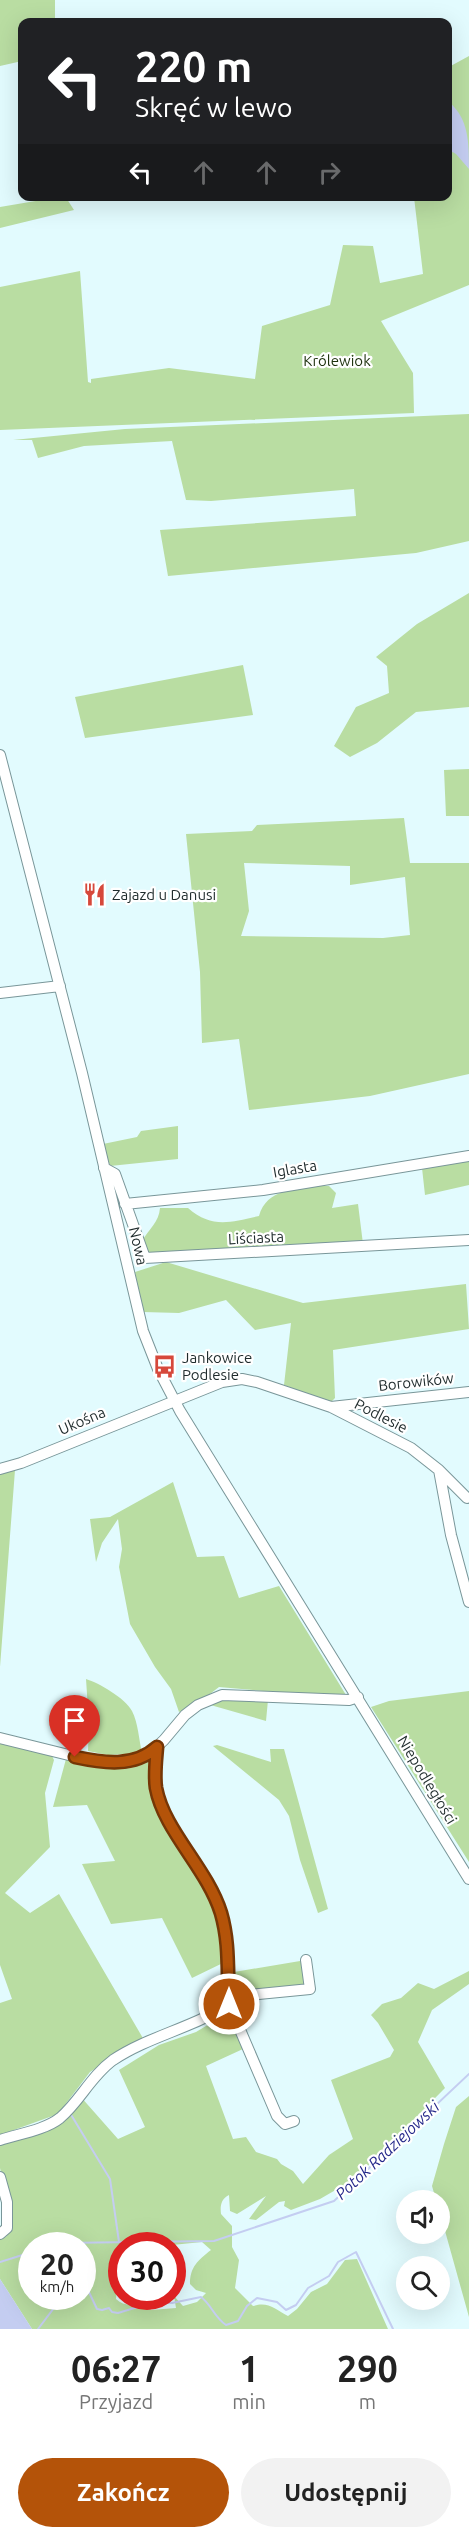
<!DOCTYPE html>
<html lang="pl">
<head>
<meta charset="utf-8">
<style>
  body { margin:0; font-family:Ubuntu,sans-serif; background:#f2f2f2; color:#222; height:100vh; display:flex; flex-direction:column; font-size:22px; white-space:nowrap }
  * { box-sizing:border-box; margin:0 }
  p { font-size:20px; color:#767676 }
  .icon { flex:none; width:33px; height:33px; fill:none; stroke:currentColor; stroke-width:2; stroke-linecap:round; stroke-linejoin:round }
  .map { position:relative; height:2329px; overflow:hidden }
  .side { display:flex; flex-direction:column; background:#fff; flex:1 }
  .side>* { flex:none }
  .guide { position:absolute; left:18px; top:18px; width:434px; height:183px; border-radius:12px; box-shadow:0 6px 24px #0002; background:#202124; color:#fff; overflow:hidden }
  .tools { position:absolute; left:396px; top:2190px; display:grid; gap:12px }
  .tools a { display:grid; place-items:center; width:54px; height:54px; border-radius:50%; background:#fff; box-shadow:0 6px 24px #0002; font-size:30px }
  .speed { position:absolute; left:18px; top:2232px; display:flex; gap:12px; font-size:30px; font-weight:700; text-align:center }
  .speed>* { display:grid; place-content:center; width:78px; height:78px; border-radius:50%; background:#fff; box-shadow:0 6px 24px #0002; line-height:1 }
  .speed small { font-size:15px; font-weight:400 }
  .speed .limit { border:9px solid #d22; background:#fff; color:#111 }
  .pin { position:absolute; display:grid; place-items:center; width:51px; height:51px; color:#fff; margin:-62px -26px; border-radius:50% 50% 50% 0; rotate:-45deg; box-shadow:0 0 6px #0007 }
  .pin .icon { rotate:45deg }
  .me { position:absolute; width:66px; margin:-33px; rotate:0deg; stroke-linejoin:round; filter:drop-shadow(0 0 4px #0008) }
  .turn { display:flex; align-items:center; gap:21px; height:126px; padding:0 18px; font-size:27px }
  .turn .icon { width:78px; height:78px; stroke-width:2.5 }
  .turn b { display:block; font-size:42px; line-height:51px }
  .lanes { display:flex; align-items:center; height:57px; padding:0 18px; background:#0003; justify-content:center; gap:30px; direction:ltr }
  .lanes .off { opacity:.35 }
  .eta { display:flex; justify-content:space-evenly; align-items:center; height:102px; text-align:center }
  .eta b { font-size:36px; font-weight:600; line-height:42px }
  .button { display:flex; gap:12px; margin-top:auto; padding:12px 18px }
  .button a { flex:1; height:69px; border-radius:36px; background:#b45309; color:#fff; font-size:24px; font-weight:600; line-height:69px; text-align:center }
  .button a+a { background:#f2f2f2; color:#222 }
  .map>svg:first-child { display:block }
  .green { fill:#b9dda2; fill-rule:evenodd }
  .water { fill:#c4cdf1 }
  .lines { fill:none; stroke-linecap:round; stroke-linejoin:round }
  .stream { stroke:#c4cdf1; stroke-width:2 }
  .minor-casing { stroke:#799699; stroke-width:12 }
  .minor { stroke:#fff; stroke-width:10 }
  .route-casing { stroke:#753606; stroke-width:15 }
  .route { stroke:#b45309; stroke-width:10 }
  .labels { text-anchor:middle; stroke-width:4.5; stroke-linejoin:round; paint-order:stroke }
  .park-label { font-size:15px; fill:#1e320e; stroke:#fff }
  .poi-label { font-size:15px; fill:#1f2b2c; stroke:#fff; text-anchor:start }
  .street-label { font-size:15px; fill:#1f2b2c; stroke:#fff }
  .water-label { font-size:16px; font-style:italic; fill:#26298b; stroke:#fff }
</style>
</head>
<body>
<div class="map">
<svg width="469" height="2329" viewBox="0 0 469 2329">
  <rect width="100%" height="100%" fill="#e2fbfe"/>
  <path class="green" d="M0,0H55V22H22V61L0,66Z
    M469,56V285L381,321L413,373L414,413L0,430V287L80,271L88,382L91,383V379L169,368L255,379L262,326L330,305L343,245L373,246L380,283L423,274L414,197L447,196V68Z
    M65,196L74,210L0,228V207Z
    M469,414V541L416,553L168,576L160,530L356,516L354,489L211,501L186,500L172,441L84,446L38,458L32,440H13L125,429Z
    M469,593V707L416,712L377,743L350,757L334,746L356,707L389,693L387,666L376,657L417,624Z
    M243,665L253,715L85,738L75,697Z
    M469,769V816H446L444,770Z
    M404,818L410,863H469V1074L370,1096L249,1110L239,1039L202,1043L200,972L186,834L252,831L257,825ZM244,863L350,866V885L405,877L410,935L383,938L241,936L249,911Z
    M178,1126V1159L110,1166L103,1144L137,1137L141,1131Z
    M469,1160V1185L425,1195L422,1168Z
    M319,1186H329L336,1193L332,1208L358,1204L363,1244L147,1254L142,1241C149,1229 159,1222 160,1208H188C212,1229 231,1222 259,1216C267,1188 295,1190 319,1186Z
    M166,1262L303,1303L466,1284L469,1329L333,1350L335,1398L330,1403L284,1385L291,1323L255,1330L226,1300L179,1313L143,1312L135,1272Z
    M15,1470L0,1667V1472Z
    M173,1482L197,1557L224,1556L239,1598L279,1586L346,1695L275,1692L219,1687L193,1707L179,1712L171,1689L155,1667L130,1624L119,1567L122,1549L118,1519L102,1543L96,1562L90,1519L110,1517Z
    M86,1679C99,1683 125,1698 132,1711C138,1722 139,1740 142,1753L108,1755L88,1751L89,1724Z
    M469,1691V1862L371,1707L389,1701Z
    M229,1699L268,1700L266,1721L207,1704Z
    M0,1743L20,1746L51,1754L54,1760L45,1793L50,1847L5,1893L30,1913L59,1894L144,2040L122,2051L90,2072L58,2114L0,2135V2003L12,1999L0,1965Z
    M217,1745L271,1762L270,1749H284L328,1909L318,1913L300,1860L289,1816L279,1800L213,1746Z
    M66,1759L152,1761L153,1788L203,1883L214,1912L225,1947L227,1961L192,1978L162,1918L111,1924L82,1864L115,1861L87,1805L53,1807Z
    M306,1960L307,1985L236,1992L232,1988L234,1972Z
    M469,1971V1984L432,2010L418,2042L445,2088L344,2190L339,2188L320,2199L291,2210L284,2206L285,2201L279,2202L256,2220L249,2219L266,2196L237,2214L230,2211L229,2195C221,2199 220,2206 221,2214L232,2226V2247L239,2260L235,2288L253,2306C268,2301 275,2309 288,2316L297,2309L311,2292L327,2284L345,2260L357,2259L388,2329H32L0,2279V2238L6,2237C17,2217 4,2189 0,2168C0,2160 0,2152 0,2144L32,2133L80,2096L118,2139L145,2127L119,2070L159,2045L196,2032L226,2014L243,2049L206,2066L233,2139L246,2137L256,2152L277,2159L281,2164L293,2171L303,2184L329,2155L353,2139L331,2080L390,2057L394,2050L378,2023L371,2015L382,2004L401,1998L418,1983L434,1989ZM202,2242L211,2250C198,2260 190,2267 190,2284L196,2290L206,2293L197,2302L183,2306L174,2296L176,2308L151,2310L144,2302C133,2305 125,2307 116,2299L119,2267L114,2251L121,2250L122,2246H162ZM32,2246H82V2296H32Z
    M469,2096V2317L440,2213V2200H436L432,2186L444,2144L456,2107Z"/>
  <path class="water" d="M449,102C469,119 469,143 469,169L456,154L449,150L447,103Z
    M0,2279L32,2329H0Z"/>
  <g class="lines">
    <path class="stream" d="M70,2113L110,2179L119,2242
      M50,2246L59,2243L214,2241L334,2201L469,2074
      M0,2262L32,2252
      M82,2284L87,2288L97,2309L102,2310L109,2308L112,2312L118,2313L154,2302L172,2303L201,2297C211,2304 214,2317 226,2325L238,2321L247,2306L257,2298L277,2302L286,2310L296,2305L308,2288L329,2276L338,2262L356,2252L393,2329
      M38,2329L63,2296"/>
    <defs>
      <path id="minor" d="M0,755L82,1073L143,1331L158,1369L180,1411L469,1879
        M0,993L60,986
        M104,1168L115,1174L145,1258L469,1240
        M125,1204L263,1190L469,1156
        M331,1407L469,1392
        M0,1469L21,1463L222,1382L242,1379L257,1382L331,1407L411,1448L439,1470L451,1535L469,1602
        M439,1470L467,1498
        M0,1738L89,1760L124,1763L147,1756L164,1740L185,1715L198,1705L222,1695L349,1700L358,1697
        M228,1997L310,1989L306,1960
        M229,2004L277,2116L285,2124L294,2121
        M0,2140C18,2134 45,2130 60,2118C80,2101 91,2076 113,2060C149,2036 193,2028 229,2004C227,1973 230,1944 221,1913C207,1868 164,1831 156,1788C154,1775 156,1760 157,1747
        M0,2177L7,2202V2228L0,2234"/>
    </defs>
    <use href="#minor" class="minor-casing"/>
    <use href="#minor" class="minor"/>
  </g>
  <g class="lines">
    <defs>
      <path id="route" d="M75,1757C103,1763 134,1768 157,1747C156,1760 154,1775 156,1788C164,1831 207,1868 221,1913C230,1944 227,1973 229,2004"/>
    </defs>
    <use href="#route" class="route-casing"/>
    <use href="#route" class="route"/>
  </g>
  <defs>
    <symbol id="restaurant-bare" viewBox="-9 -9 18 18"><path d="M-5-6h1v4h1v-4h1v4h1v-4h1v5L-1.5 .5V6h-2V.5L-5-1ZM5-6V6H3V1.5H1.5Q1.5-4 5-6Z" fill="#d6483b" stroke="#fff" stroke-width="2.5" paint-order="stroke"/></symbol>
    <symbol id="bus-bare" viewBox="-9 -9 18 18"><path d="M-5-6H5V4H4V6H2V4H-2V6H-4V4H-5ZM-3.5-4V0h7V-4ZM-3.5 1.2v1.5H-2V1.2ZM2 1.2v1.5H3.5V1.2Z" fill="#d6483b" stroke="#fff" stroke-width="2.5" paint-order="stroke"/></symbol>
  </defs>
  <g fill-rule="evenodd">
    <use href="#restaurant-bare" x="78" y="878" width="33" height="33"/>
    <use href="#bus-bare" x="148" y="1350" width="33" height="33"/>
  </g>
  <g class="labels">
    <g class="park-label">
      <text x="337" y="366">Królewiok</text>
    </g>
    <g class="poi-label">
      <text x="112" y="900">Zajazd u Danusi</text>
      <text x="182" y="1363">Jankowice<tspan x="182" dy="17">Podlesie</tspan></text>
    </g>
    <g class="street-label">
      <text transform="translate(295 1169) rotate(-10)" y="5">Iglasta</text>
      <text transform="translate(256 1238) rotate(-3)" y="5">Liściasta</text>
      <text transform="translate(138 1246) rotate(77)" y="5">Nowa</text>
      <text transform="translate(416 1382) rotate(-6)" y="5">Borowików</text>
      <text transform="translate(381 1416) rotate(27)" y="5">Podlesie</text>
      <text transform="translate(82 1421) rotate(-23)" y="5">Ukośna</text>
      <text transform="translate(427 1780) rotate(59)" y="5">Niepodległości</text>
    </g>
    <g class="water-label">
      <text transform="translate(387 2150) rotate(-43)" y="6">Potok Radziejowski</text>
    </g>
  </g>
</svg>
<div class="tools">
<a><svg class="icon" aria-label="sound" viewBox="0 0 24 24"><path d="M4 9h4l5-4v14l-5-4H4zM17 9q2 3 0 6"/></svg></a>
<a><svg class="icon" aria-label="search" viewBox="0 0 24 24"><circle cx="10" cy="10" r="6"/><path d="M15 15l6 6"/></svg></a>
</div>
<div class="speed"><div>20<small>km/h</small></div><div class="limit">30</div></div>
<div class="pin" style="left:75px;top:1757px;background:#d93025"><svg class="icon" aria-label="arrive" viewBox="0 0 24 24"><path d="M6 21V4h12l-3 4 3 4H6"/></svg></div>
<svg class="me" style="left:229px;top:2004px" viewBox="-20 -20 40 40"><circle r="17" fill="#b45309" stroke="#fff" stroke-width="3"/><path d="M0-11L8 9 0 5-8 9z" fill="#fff"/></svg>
<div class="guide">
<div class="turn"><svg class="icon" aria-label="left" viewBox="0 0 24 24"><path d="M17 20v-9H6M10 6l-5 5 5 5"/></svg><div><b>220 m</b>Skręć w lewo</div></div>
<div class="lanes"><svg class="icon" aria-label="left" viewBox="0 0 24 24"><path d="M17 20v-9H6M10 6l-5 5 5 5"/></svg><svg class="icon off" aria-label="ahead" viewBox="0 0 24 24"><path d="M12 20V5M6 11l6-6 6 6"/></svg><svg class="icon off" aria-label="ahead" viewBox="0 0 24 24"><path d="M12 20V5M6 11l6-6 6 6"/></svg><svg class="icon off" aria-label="right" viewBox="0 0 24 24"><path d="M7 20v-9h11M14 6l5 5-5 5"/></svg></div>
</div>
</div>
<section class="side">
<div class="eta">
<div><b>06:27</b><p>Przyjazd</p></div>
<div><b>1</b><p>min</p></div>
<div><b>290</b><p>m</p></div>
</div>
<div class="button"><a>Zakończ</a><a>Udostępnij</a></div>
</section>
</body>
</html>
